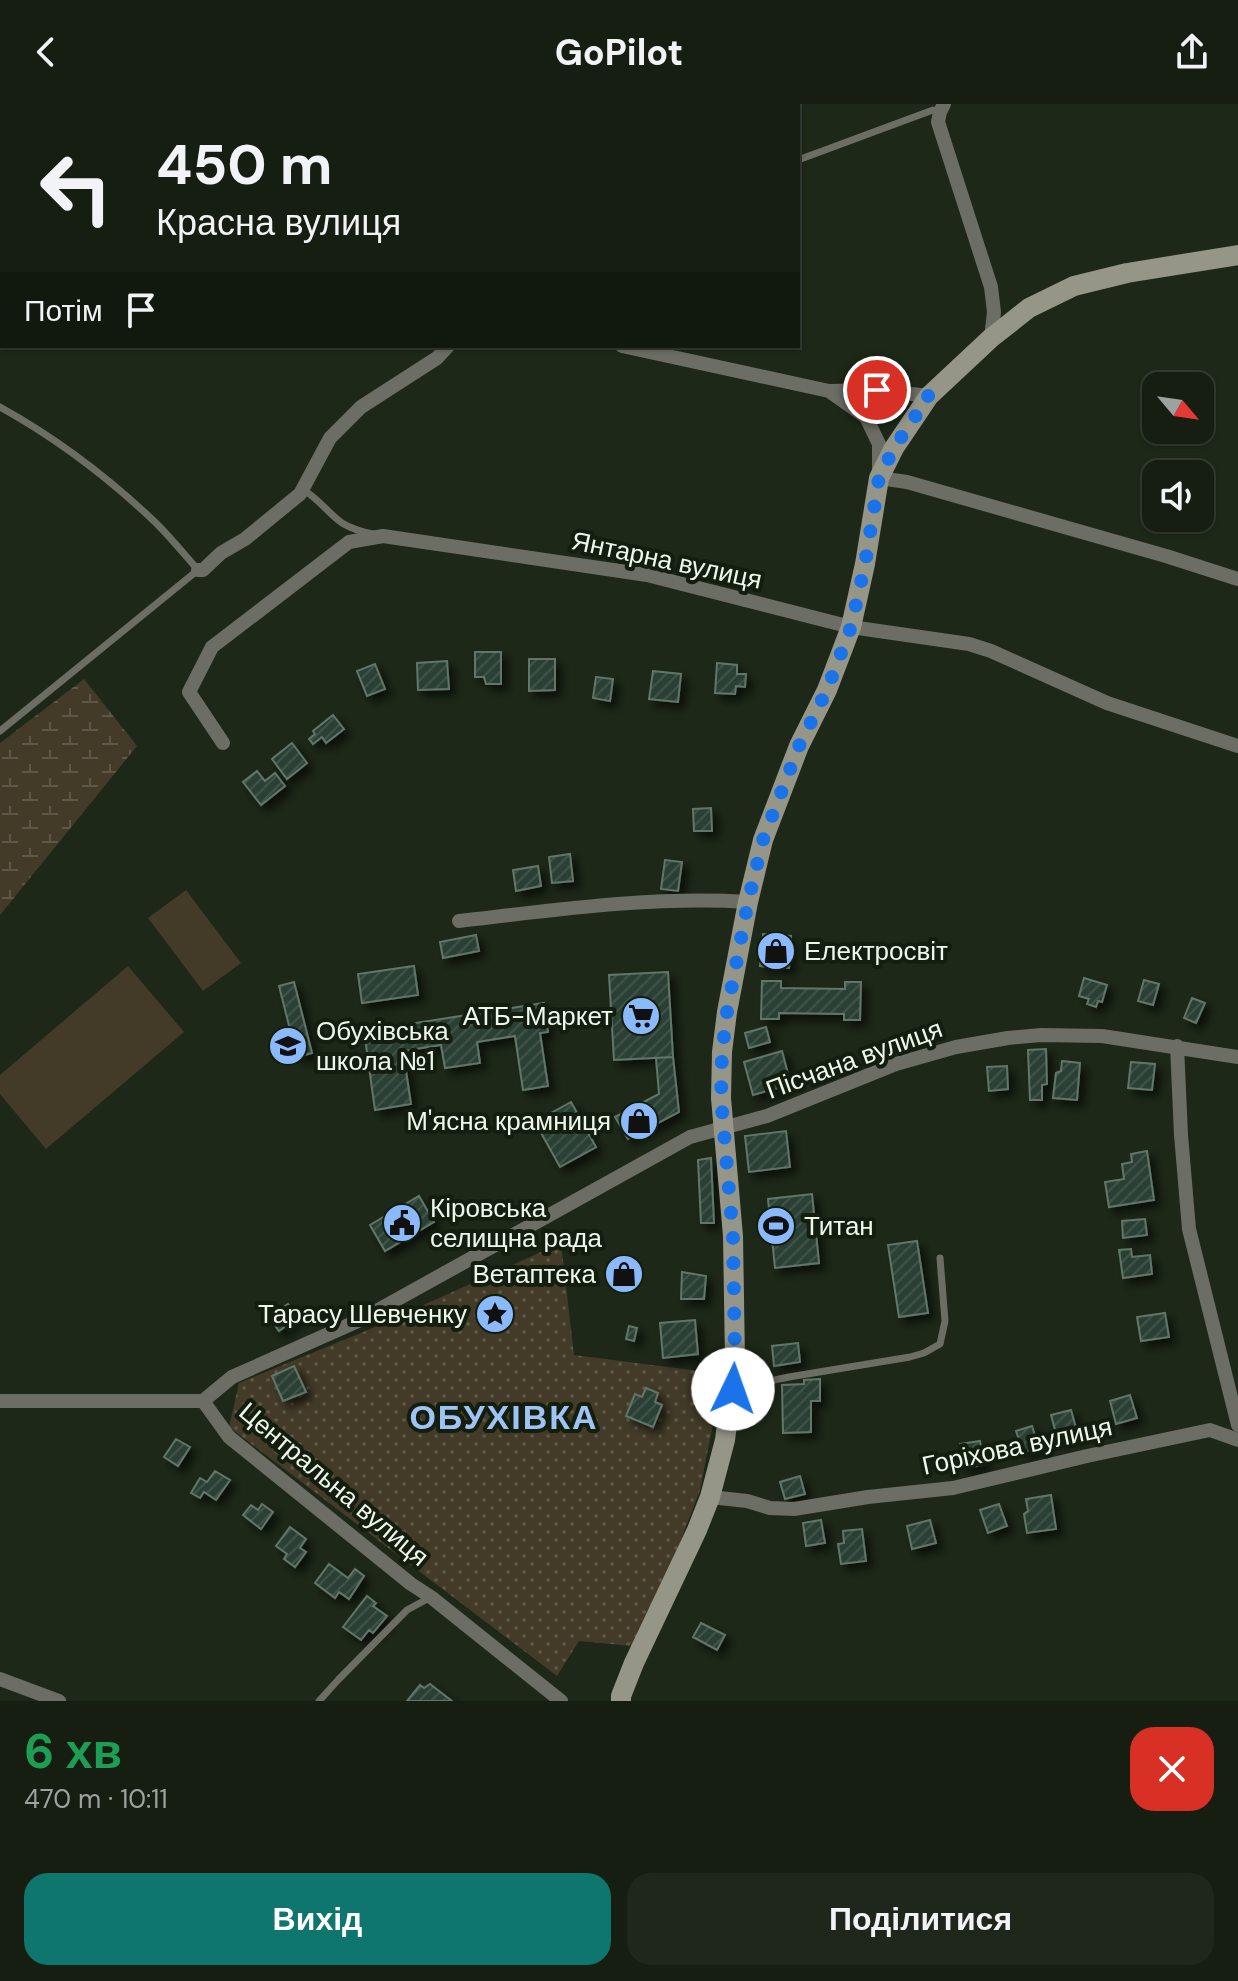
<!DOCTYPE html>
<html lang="uk">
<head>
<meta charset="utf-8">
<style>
  body { margin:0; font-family:"DM Sans",sans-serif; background:#1f271b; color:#f1f3f6; height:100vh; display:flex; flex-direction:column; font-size:30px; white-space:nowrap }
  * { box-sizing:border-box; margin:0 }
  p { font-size:26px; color:#9ea29f }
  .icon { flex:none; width:44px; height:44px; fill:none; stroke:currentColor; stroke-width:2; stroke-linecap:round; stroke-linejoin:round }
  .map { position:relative; height:1597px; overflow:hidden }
  .sheet { display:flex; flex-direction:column; background:#161e12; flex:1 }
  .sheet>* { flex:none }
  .banner { position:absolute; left:0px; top:0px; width:800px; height:244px; box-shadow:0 2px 6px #0004,0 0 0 2px #353c32; background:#161e12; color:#f1f3f6; overflow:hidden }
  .needle { width:52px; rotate:119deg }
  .controls { position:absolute; left:1142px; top:268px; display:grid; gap:16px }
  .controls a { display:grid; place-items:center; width:72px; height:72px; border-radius:16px; background:#161e12; box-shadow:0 2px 6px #0004,0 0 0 2px #353c32; font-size:40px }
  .pin { position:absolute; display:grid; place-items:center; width:68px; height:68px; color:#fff; margin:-34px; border:4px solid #fff; border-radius:50%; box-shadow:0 2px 8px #0007 }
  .me { position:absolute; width:88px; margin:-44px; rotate:3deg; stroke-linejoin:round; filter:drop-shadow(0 0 6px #0008) }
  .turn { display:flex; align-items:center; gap:28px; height:168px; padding:0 24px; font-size:36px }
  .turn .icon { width:104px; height:104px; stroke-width:2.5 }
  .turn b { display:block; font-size:56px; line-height:68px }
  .then { display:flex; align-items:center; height:76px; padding:0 24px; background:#0003; gap:16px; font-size:30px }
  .round { display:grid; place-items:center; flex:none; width:84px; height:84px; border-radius:24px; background:#1f271b }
  .summary { display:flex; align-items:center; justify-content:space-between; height:136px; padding:0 24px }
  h1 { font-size:48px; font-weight:700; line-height:60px; color:#1e9e55 }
  .cta { display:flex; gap:16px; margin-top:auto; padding:16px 24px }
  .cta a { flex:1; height:92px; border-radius:24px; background:#0f766e; color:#fff; font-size:32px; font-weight:700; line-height:92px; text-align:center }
  .cta a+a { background:#1f271b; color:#f1f3f6 }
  header { display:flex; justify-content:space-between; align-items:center; height:104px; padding:0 24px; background:#161e12; font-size:36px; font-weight:700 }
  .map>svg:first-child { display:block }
  .green { fill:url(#green-dots) }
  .wetland { fill:url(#wetland-marsh) }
  .pitch { fill:#433b28 }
  .building { fill:url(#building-hatch); stroke:#607669; stroke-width:2; filter:url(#shadow) }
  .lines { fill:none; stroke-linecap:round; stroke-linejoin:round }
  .lane { stroke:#6c6d64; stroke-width:7 }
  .street { stroke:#6c6d64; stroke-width:14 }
  .secondary { stroke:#959687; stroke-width:20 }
  .route { stroke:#1a73e8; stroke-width:14; stroke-dasharray:0 25.2 }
  .labels { text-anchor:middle; stroke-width:8; stroke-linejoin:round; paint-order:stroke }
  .street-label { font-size:26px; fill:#eff6ec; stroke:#141e0f }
  .poi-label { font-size:26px; fill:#eff6ec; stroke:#141e0f; text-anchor:start }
  .district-label { font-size:34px; font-weight:bold; letter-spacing:2px; fill:#9fc3f4; stroke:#141e0f }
</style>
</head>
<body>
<header><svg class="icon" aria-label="back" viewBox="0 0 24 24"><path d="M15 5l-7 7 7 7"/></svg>GoPilot<svg class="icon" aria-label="share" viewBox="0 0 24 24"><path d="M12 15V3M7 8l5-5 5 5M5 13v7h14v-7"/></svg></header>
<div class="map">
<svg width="1238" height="1597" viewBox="0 0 1238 1597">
  <defs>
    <pattern id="green-dots" width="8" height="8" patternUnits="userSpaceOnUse" patternTransform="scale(2)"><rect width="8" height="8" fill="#433b28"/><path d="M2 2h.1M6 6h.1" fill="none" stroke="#5e5847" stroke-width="1.8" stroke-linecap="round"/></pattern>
    <pattern id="wetland-marsh" width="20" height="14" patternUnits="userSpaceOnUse" patternTransform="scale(2)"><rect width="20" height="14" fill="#433b28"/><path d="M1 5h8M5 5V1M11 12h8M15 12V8" fill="none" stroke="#5e5847"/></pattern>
    <pattern id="building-hatch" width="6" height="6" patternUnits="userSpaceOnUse" patternTransform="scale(2)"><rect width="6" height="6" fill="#2c4035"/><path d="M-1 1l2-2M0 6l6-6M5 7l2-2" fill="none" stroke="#415349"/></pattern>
    <filter id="shadow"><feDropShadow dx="6" dy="6" stdDeviation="4" flood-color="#0009"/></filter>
  </defs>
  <rect width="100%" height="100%" fill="#1d2818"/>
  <path class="green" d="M561,1139L574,1251L723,1270L700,1386L661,1488L632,1542L579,1537L557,1572L229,1323L239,1279L368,1226Z"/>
  <path class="wetland" d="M84,575L137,642L0,811V639Z"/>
  <path class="pitch" d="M186,786L241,859L203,887L148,814Z
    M128,862L184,928L46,1045L0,990V971Z"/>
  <path class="building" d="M475,548H501V580H486L484,573H475Z
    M529,555H555V586L529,587Z
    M447,557L449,585L418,586L417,559Z
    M717,559L737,561V570H746L745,583L736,582L735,590L715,589Z
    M375,560L385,585L367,592L357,567Z
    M653,567L681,570L678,598L649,595Z
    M596,573L613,575L610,597L593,594Z
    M333,611L344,625L326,639L322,633L313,640L309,635L315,630L313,627Z
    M292,639L307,659L287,675L272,655Z
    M257,667L265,677L275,669L285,682L261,701L243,678Z
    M711,704L712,727H694L693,705Z
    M570,750L573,777L552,779L549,753Z
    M665,756L682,758L678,787L661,785Z
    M538,762L541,782L516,787L513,766Z
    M763,830L791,832L789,864L760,862Z
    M476,831L479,847L443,854L440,838Z
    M414,862L418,891L362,899L358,870Z
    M668,868L673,953L614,956L609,871Z
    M1084,874L1107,881L1102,898L1098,897L1096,903L1087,900L1089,895L1079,892Z
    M1144,876L1159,880L1153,901L1138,897Z
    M762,877H781V884L845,885V878H861L860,916H844V910L779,909V915H761Z
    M294,878L312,949L297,953L279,882Z
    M1192,894L1205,899L1196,919L1184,914Z
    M544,899L548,928L540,929L548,982L523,986L515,932L477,938L480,959L445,964L441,941L403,947L411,1000L375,1006L364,927Z
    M766,923L770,938L749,944L745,929Z
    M1046,945L1047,980L1042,981V996H1030L1028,946Z
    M782,947L788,970L778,973L781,983L753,991L744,958Z
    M673,953L679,1008L628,1035L615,1013L659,990L656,954Z
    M1062,957L1080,959L1077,996L1053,994L1056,969L1061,967Z
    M1131,958L1155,960L1152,986L1128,984Z
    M1007,962L1008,985L989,987L987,963Z
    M571,998L596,1043L560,1063L535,1018Z
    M786,1027L790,1063L749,1068L745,1032Z
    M1147,1047L1154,1096L1109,1103L1105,1078L1124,1075L1122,1060L1132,1058L1131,1050Z
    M711,1054L714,1119H701L698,1056Z
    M812,1090L819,1159L775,1164L768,1095Z
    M419,1092L434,1118L385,1147L370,1121Z
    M1145,1115L1147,1131L1123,1134L1122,1117Z
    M917,1137L928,1209L899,1213L888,1141Z
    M1131,1145L1132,1153L1150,1151L1152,1170L1123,1174L1119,1146Z
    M682,1168L706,1172L704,1195H681Z
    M288,1200L297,1214L279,1227L269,1213Z
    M1165,1209L1169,1233L1141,1237L1137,1213Z
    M695,1216L698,1250L663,1254L660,1219Z
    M629,1222L637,1224L634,1237L626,1235Z
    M798,1239L800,1258L774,1262L772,1242Z
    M294,1262L306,1288L283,1297L272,1272Z
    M820,1275V1297H811V1328L783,1329L782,1281L804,1280V1276Z
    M646,1284L658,1289L655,1298L662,1301L653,1323L626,1312L635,1290L642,1293Z
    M1130,1291L1137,1314L1116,1320L1110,1297Z
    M1071,1306L1078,1331L1058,1337L1051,1311Z
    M1032,1322L1039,1344L1023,1348L1016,1327Z
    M176,1335L190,1343L178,1362L164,1353Z
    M980,1337L984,1361L964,1364L960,1340Z
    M215,1367L230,1376L216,1396L204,1388L200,1394L191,1389L200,1374L207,1378Z
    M800,1372L805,1390L785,1395L780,1378Z
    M1051,1391L1056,1425L1027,1429L1024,1410L1028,1407L1026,1395Z
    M262,1400L273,1408L261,1425L243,1411L251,1401L258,1406Z
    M999,1400L1007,1422L988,1429L980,1406Z
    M821,1416L825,1439L806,1442L803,1419Z
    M930,1416L936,1439L912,1445L907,1422Z
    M290,1423L306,1435L300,1444L306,1448L295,1463L284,1455L287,1450L276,1442Z
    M862,1425L866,1457L841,1460L838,1440L844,1439L843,1427Z
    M329,1460L348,1474L355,1465L364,1472L349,1495L339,1488L335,1494L315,1479Z
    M367,1492L376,1499L373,1502L387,1512L373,1529L369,1526L361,1536L343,1523Z
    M701,1519L725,1531L717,1546L693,1533Z
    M430,1580L452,1597H407L420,1581L424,1584Z"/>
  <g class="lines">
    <path class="lane" d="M540,2L541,0
      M588,2L593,0
      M798,56L933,6L940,8
      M0,303C56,334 110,375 156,419C171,434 184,450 198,466L0,627
      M302,385C318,394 328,409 342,419C352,425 362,428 373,430
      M735,1284L789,1273L910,1253L924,1249L940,1240L945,1217L940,1154
      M319,1597L338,1576L407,1506L431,1493"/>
    <path class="street" d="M236,0L240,2
      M944,0L940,8L938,18L991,183L994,208L991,234
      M622,242L829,287L877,286L929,292
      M829,287L866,313L879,340V374L907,378L1166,452L1238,475
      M198,466H203L221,449L245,435L300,390L330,334L361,303L437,254L448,242
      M223,639L189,588L212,543L349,438L383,432L647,471L851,523L969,540L991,547L1107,599L1238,642
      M459,817C555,806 651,792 748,798
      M1177,942L1181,1031L1189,1125L1238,1321
      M0,1297H203
      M203,1297L232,1273L360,1216L690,1033L767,1012L896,960L956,943L1008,934L1041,931L1102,932L1238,953
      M203,1297L229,1333L411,1480L431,1493L561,1597
      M710,1393L747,1397L770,1404L794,1405L868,1393L953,1384L1087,1352L1210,1326L1238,1336
      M0,1575L59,1597"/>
    <path class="secondary" d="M621,1597V1592L634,1559L697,1426L710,1393L725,1336L735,1256L733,1132L721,994L722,948L727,908L748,798L763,736L799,642L827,586L851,523L865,460L879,374L894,344L929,292L991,234L1029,204L1074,182L1127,169L1238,151"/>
  </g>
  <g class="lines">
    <path class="route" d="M733,1285L735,1256L733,1132L721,994L722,948L727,908L748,798L763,736L799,642L827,586L851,523L865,460L879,374L894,344L929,292L877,286"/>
  </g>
  <defs>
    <symbol id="shop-disc" viewBox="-11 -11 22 22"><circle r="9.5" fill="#8abafc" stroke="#141e0f"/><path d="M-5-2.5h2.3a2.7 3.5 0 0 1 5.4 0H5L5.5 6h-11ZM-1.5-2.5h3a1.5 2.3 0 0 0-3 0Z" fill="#111"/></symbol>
    <symbol id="supermarket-disc" viewBox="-11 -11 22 22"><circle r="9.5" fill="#8abafc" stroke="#141e0f"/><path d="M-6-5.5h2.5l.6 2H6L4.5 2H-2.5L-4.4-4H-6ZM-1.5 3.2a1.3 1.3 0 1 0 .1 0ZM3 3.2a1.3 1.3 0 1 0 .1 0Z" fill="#111"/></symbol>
    <symbol id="school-disc" viewBox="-11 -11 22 22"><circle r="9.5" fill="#8abafc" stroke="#141e0f"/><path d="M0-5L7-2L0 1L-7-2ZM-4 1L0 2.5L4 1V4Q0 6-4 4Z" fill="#111"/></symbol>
    <symbol id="civic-disc" viewBox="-11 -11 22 22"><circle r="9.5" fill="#8abafc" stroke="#141e0f"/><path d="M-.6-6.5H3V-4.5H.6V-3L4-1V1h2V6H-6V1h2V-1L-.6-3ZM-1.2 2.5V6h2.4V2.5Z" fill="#111"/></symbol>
    <symbol id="stadium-disc" viewBox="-11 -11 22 22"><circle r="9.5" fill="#8abafc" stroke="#141e0f"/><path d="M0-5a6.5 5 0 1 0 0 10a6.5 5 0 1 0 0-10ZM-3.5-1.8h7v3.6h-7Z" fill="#111"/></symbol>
    <symbol id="sight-disc" viewBox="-11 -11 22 22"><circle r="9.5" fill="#8abafc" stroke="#141e0f"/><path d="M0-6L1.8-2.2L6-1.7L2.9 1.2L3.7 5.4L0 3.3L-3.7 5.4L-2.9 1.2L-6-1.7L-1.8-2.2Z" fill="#111"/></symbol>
  </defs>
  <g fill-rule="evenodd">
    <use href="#shop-disc" x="754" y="825" width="44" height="44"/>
    <use href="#supermarket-disc" x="619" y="890" width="44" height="44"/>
    <use href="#school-disc" x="266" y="920" width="44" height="44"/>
    <use href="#shop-disc" x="617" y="995" width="44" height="44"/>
    <use href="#civic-disc" x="380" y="1097" width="44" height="44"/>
    <use href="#stadium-disc" x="754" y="1100" width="44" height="44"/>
    <use href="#shop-disc" x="602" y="1148" width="44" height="44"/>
    <use href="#sight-disc" x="473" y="1188" width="44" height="44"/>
  </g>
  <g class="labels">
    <g class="street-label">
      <text transform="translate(667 456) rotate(12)" y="9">Янтарна вулиця</text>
      <text transform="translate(854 955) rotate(-20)" y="9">Пісчана вулиця</text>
      <text transform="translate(1017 1342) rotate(-12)" y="9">Горіхова вулиця</text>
      <text transform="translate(334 1380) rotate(40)" y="9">Центральна вулиця</text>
    </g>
    <g class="poi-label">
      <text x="804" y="856">Електросвіт</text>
      <text x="613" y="921" text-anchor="end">АТБ-Маркет</text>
      <text x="316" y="936">Обухівська<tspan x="316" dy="30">школа №1</tspan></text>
      <text x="611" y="1026" text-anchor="end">М'ясна крамниця</text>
      <text x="430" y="1113">Кіровська<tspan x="430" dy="30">селищна рада</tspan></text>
      <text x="804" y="1131">Титан</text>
      <text x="596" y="1179" text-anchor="end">Ветаптека</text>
      <text x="467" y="1219" text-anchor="end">Тарасу Шевченку</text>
    </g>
    <g class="district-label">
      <text x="504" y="1325">ОБУХІВКА</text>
    </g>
  </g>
</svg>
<div class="controls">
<a><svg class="needle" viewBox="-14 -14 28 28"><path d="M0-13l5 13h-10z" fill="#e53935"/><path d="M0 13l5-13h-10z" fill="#9ea29f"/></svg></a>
<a><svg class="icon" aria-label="sound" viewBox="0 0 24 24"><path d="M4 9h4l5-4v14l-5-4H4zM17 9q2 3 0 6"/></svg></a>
</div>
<div class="pin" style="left:877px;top:286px;background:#d93025"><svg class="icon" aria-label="arrive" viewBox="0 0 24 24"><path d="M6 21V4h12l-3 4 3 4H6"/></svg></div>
<svg class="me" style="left:733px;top:1285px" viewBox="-20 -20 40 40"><circle r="19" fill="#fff"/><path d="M0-13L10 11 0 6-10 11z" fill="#1a73e8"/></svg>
<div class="banner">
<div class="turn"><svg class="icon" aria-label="left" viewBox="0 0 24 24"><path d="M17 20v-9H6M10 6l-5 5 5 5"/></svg><div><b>450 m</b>Красна вулиця</div></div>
<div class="then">Потім<svg class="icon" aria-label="arrive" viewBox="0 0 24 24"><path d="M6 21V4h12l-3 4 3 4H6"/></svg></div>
</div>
</div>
<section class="sheet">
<div class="summary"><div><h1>6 хв</h1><p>470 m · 10:11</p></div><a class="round" style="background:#d93025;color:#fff"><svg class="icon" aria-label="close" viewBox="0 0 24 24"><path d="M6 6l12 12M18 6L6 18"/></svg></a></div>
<div class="cta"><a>Вихід</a><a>Поділитися</a></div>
</section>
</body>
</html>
